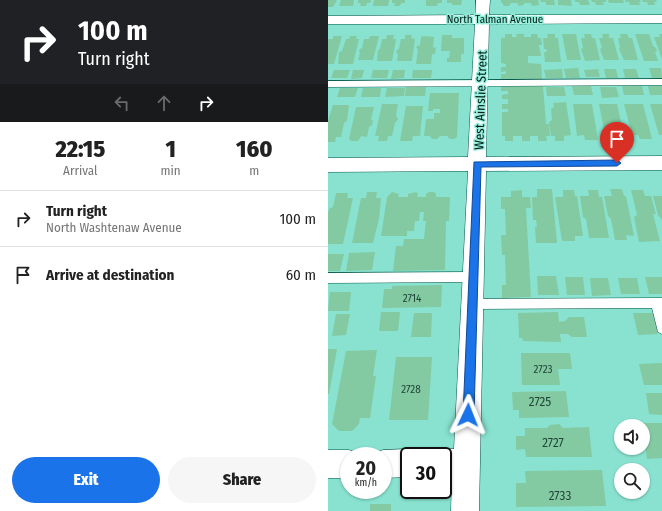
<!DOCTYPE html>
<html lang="en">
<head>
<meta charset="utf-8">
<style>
  body { margin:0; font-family:"Fira Sans Condensed",sans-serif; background:#f6f6f6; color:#222; height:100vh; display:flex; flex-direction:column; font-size:15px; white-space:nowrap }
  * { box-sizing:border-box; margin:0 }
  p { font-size:13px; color:#767676 }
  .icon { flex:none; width:22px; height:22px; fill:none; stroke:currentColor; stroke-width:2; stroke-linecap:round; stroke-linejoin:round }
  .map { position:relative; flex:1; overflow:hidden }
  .panel { display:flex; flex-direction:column; background:#fff; width:328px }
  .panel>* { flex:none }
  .guide { background:#202124; color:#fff; overflow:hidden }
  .controls { position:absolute; left:286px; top:419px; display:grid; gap:8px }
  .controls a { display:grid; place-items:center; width:36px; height:36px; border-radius:50%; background:#fff; box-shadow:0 1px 3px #0004; font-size:20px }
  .speed { position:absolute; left:12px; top:447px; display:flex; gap:8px; font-size:20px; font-weight:700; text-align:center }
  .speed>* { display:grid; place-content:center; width:52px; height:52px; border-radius:50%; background:#fff; box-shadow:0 1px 3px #0004; line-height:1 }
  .speed small { font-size:10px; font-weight:400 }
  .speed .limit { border:2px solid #111; border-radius:6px; background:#fff; color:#111 }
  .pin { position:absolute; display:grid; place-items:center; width:34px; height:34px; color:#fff; margin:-41px -17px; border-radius:50% 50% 50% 0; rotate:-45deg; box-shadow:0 0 4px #0007 }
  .pin .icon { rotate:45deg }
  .me { position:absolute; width:44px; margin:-22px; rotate:2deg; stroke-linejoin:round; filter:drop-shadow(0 0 3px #0008) }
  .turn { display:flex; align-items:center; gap:14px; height:84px; padding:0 12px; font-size:18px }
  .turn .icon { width:52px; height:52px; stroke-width:2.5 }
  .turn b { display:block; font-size:28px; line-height:34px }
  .lanes { display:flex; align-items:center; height:38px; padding:0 12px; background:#0003; justify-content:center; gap:20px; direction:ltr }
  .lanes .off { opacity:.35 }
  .eta { display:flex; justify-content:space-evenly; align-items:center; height:68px; text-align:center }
  .eta b { font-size:24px; font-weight:800; line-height:28px }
  .button { display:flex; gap:8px; margin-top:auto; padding:8px 12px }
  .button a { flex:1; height:46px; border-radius:24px; background:#1a73e8; color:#fff; font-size:16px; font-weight:800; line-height:46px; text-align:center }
  .button a+a { background:#f6f6f6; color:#222 }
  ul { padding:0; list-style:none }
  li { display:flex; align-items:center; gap:12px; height:56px; padding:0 12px; border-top:1px solid #e0e0e0 }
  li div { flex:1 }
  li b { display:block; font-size:15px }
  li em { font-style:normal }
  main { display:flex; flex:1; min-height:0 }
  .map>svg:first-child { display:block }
  .building { fill:#83caa2 }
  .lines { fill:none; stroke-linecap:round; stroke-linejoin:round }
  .lane-casing { stroke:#03564a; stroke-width:1 }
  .street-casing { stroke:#03564a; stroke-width:1 }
  .lane { fill:#fff; fill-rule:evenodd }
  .street { fill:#fff; fill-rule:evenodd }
  .route { fill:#1a73e8; stroke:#114b97 }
  .labels { text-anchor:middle; stroke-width:3; stroke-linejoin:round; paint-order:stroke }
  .far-street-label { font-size:11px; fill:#001a15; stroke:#95efdc }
  .number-label { font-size:11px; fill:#214638 }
  .street-label { font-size:13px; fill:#001a15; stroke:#95efdc }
  .near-number-label { font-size:13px; fill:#214638 }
</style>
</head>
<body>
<main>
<section class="panel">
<div class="guide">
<div class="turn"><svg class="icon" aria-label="right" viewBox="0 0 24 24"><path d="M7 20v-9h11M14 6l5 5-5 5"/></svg><div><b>100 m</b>Turn right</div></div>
<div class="lanes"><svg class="icon off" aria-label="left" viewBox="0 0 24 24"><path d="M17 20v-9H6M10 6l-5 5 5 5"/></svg><svg class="icon off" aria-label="ahead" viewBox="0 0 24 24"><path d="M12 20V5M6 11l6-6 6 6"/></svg><svg class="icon" aria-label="right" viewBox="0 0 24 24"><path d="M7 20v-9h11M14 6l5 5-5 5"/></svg></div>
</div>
<div class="eta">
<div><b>22:15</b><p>Arrival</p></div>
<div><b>1</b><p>min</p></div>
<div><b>160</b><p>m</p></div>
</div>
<ul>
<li><svg class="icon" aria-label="right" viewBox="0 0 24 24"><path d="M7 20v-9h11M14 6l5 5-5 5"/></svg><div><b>Turn right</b><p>North Washtenaw Avenue</p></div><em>100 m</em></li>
<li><svg class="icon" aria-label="arrive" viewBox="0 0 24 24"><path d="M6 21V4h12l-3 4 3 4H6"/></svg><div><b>Arrive at destination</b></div><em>60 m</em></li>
</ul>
<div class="button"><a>Exit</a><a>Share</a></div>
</section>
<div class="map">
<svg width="334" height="511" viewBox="0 0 334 511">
  <rect width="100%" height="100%" fill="#88e2cf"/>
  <path class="building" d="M0,0H9L5,7H0Z
    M13,0H26L25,6H11Z
    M30,0H43L42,3H39L38,6H32L33,3H30Z
    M46,0H61L60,6H45Z
    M64,0H77V3H73L72,6H66L67,3H64Z
    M98,0H114V3H110L109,6H98Z
    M119,0H134L133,5H124V3H119Z
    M173,0H210L211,5L204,6L203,3H197L195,5L191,6L189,3H183L181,6H177L175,5V3H173Z
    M212,0H226L227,5H218V2H213Z
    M230,0H243L244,6L230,5Z
    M247,0H260L262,5H252L251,2H247Z
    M263,0H278V2H275L276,5H268L267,2H264Z
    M280,0H295L296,3H281Z
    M297,0H312L313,2H311L312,5H302L301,2H298Z
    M314,0H328L329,2H326L327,5H320L319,2H315Z
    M177,34H184V37H189L188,34H196V37H203V34H209L210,38H213L214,45H211L213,56H200V63L213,64L214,79H173V74H178V71L173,72V67H178V64L173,63V38H177Z
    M219,34H227V38H230L233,62H217L216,52H219L218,49H216L215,38H220Z
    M234,34H248L253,60H239Z
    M256,34H263L264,38H267L272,60L257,61L253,49L255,48L253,38H257Z
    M274,34H281V38H285L291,60H276L272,49L274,48L271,38H275Z
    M292,34H299L301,38H304L310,60H296L291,49L292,48L290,38H293Z
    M307,34H321L325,46L328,48L329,51L327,52L330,61H316Z
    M331,34H334V59L326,37H332Z
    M59,35H66L65,39H68L64,61H49L50,50L52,49L54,39H58Z
    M77,35H84L83,38L87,39L84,61H69L70,54L68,53L69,50L71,49L73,39H77Z
    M114,35H124V38H136V54H133V62H119V58H121L122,51H113Z
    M5,36H14L6,64H0V39H5Z
    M22,36H29L28,39H31L25,64H10L11,52L14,51L18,39H21Z
    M42,36H51L45,60H30L32,53L31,52L32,49L34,48L36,39H41Z
    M95,36L106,37L105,48L108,47L107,54H104L103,64H88L90,49L88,48L89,46L92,45L93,37Z
    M250,68L252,78H238L236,69Z
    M321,68H333L334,78H324Z
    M234,69L235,78H218L216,70Z
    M270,69L272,77H258L256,70Z
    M276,69H288L290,78H278Z
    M295,69H308L311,78H297Z
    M6,70H22L19,78H3Z
    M25,70H36L34,78L23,79Z
    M45,70H61L59,78H43Z
    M65,70H77L76,78L63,79Z
    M85,70H104L103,78H84Z
    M173,86H215L218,124H221L222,136H218L219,141H210V136H202V141H194V136H185V141H177V136H174V112H180V109H174V104H180V99H174V95L180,94V91H173Z
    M244,86H263L265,95H246Z
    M294,86H314L316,95H296Z
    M320,86H334V95H322Z
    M78,87H98L97,96H77Z
    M218,87H236L238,96H219Z
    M272,87H288L291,97L274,98Z
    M12,88H30L27,97H9Z
    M35,88H53L52,97H33Z
    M59,88H77L76,96L57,97Z
    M102,93H131L129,137L126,139H122L119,136H112L109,139H104L102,136H96L98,119H106V113H112V109H105V111H100Z
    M238,102L243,135L236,136V141H227V136H223L221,122L224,120L223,109L226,107L225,103Z
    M54,104H70L68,115L70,119L67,123L64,136H60L59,141H50L51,136H47Z
    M245,104H264L270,140H257L256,135L249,136Z
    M271,104H289L297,140H284V135H277Z
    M296,104H315L324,139H312L310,135H304Z
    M322,104H334V135H331Z
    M5,105H21L19,121L16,123L13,137H8L7,142H0V121Z
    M78,106H95L92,136H85L84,141H72Z
    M28,107H46L43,119L45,121L44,125L41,127L39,137L33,136L30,141H23L21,139Z
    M209,189H224L229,243H208L207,227H209L208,220H205L204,197H209Z
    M282,189H294L296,196H298L306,236L298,235L299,240H287L283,219L280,216L276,196H284Z
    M194,190V197H202L203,208H198L203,297L174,298V285H178L177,255H174L173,235H178L177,209H173V197H183V191Z
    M235,190H246L247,196H249L255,236H247V241H234L227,197H235Z
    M260,190H270L271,197H274L281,238H261L258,219L255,217L252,196H261Z
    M303,190H315L317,196H323L328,214H325L332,241L311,242L306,217L309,215Z
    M39,192H49L48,198H53L51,219L45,243H24L33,198H38Z
    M64,192L71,194L70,197H80V194L88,192L90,194L89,197H98V194L101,192H106L108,194V197H122L121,221H118L117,270L65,271L68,246H75L76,239H96L98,221H95L96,212H92L91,221H87L86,231H79V236H53L59,197Z
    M8,193H20L19,198H25L15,244H0V213L1,209L5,207Z
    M325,196H334V220L330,215Z
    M47,252L44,270L18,271L21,253Z
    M0,254H16L12,271H0Z
    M209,276H228L231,295H210Z
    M237,277H255L257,295H239Z
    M317,277H334V294H321Z
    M262,278H280L283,295L264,296Z
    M290,278H309L312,294H293Z
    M114,285L113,307L54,308L56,289H64V286Z
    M2,292H23L21,311H0Z
    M53,312H72L70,331H51Z
    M230,312L231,322L237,321L241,317H256L259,337H244L240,334H232L233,342L195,341L194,338H191L190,313Z
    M86,313H104L103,337H83Z
    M305,313H326L330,334L310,335Z
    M8,314H22L18,335L4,336Z
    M0,349H9L1,394H0Z
    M49,350L45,376H48L42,418H32L31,424L24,431H11L4,424L18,351Z
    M193,353H242L244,369H230L232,385H194Z
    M68,357H104L100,420H61Z
    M334,363V385H316L311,364Z
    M238,391L241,417L191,418V410H185L184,392Z
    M318,393H334V415L321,414Z
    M313,423H334V458L319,459L315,426Z
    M231,424L235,428L261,427L264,457H198L197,449L188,450V436H197V428H219L222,425Z
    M274,470L278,506L188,507V483H198L197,471Z
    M42,504H63V511H42Z"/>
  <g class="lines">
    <defs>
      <path id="lane" d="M334,79V85L0,87V81Z
        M145,272L149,273L151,277L149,281L145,282L0,283V273Z
        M329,298H334V334L330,332L324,308L144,309L140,308L138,304L140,300L144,299Z"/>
      <path id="street" d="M148,0H162L161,15H334V23L161,24L158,157L334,156V170L158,171L151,511H123L124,477H115V456H104L105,453L115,449H126L140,171L0,172V158L140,157L147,24H0V16L148,15Z
        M81,449L91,453L92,456H81V477L55,478V456H45V454L55,450Z
        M0,450H21L31,454V456H21V478H0Z"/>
    </defs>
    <use href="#lane" class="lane-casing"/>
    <use href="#street" class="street-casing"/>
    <use href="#lane" class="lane"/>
    <use href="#street" class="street"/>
  </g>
  <path class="route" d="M289,160L293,163L289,166L153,167L146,415L144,419L140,421L136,419L135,415L146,162Z"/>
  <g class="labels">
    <g class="far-street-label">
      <text x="167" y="23">North Talman Avenue</text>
    </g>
    <g class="number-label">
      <text x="84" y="302">2714</text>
      <text x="215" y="373">2723</text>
      <text x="83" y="393">2728</text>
    </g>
    <g class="street-label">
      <text transform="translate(152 100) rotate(-88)" y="5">West Ainslie Street</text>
    </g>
    <g class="near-number-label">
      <text x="212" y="406">2725</text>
      <text x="225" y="447">2727</text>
      <text x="232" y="500">2733</text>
    </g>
  </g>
</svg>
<div class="controls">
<a><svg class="icon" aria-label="sound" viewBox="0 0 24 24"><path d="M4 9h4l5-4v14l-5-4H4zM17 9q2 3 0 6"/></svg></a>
<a><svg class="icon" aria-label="search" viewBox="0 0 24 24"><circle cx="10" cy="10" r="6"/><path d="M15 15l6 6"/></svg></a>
</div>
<div class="speed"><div>20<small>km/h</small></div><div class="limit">30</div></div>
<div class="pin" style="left:289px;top:163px;background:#d93025"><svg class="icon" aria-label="arrive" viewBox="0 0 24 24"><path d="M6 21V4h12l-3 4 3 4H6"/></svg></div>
<svg class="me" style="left:140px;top:415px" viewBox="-20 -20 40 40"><path d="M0-17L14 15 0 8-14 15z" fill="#1a73e8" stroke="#fff" stroke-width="4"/></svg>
</div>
</main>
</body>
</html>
